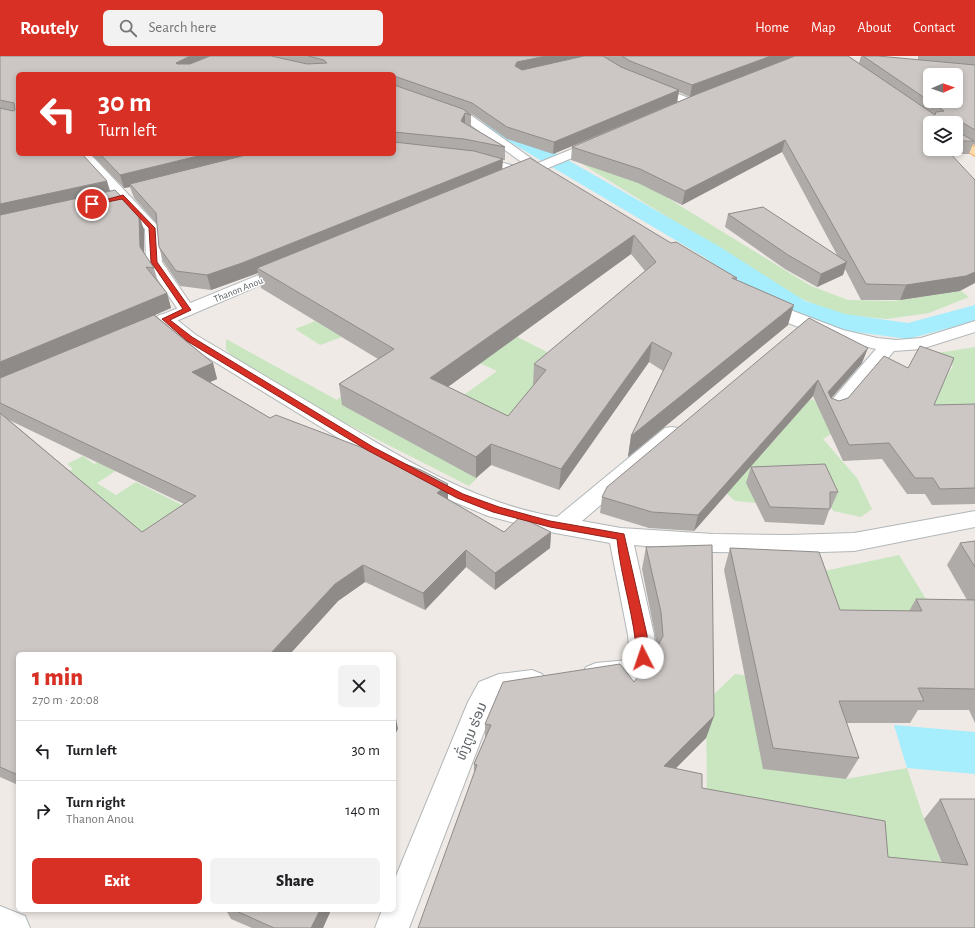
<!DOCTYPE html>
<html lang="en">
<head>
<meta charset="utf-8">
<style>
  body { margin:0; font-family:"Alegreya Sans","Noto Sans Lao",sans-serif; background:#f2f2f2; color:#202124; height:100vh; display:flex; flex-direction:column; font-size:15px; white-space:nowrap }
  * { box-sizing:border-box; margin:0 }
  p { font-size:13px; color:#757577 }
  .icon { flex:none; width:22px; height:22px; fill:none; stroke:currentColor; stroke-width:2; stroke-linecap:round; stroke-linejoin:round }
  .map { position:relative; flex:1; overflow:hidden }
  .panel { position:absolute; left:16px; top:596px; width:380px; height:260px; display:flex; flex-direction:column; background:#fff; border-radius:6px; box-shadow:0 2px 6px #0003 }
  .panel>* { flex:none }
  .banner { position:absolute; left:16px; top:16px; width:380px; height:84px; border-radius:6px; box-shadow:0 2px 6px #0003; background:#d93025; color:#fff; overflow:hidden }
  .needle { width:26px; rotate:88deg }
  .buttons { position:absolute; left:923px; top:12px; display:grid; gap:8px }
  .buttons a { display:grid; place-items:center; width:40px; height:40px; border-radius:6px; background:#fff; box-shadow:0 2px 6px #0003; font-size:20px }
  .pin { position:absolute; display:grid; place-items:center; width:34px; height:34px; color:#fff; margin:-17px; border:2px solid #fff; border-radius:50%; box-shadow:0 1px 4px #0007 }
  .me { position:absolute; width:44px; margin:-22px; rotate:356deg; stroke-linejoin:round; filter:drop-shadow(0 0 3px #0008) }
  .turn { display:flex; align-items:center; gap:14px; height:84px; padding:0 16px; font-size:18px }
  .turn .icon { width:52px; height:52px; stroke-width:2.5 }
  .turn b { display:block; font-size:28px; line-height:34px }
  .round { display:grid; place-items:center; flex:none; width:42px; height:42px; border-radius:6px; background:#f2f2f2 }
  .summary { display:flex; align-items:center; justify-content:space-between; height:68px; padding:0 16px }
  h1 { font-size:24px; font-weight:800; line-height:30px; color:#d93025 }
  .cta { display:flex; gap:8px; margin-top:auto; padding:8px 16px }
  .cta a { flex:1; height:46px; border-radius:6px; background:#d93025; color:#fff; font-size:16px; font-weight:800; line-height:46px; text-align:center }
  .cta a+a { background:#f2f2f2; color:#202124 }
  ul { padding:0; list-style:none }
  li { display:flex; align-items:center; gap:12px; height:60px; padding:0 16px; border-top:1px solid #e0e0e0 }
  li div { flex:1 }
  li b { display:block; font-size:15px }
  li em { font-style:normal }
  header { display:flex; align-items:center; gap:24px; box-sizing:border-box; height:56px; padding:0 20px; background:#d93025; color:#fff }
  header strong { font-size:19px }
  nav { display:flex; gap:22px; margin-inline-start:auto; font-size:14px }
  .search { width:280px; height:36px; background:#f2f2f2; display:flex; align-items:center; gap:10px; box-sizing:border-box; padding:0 14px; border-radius:6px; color:#757577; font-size:15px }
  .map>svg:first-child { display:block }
  .green { fill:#cae6c1 }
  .water { fill:#a6edfe }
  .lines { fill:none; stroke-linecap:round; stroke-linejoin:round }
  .canal { fill:#a6edfe; fill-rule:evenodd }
  .street-casing { stroke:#b2b7b9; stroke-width:2 }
  .secondary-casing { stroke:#b3b9bc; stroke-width:2 }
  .primary-casing { stroke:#f0a35d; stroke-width:2 }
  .street { fill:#fff; fill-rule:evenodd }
  .secondary { fill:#fff; fill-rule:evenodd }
  .primary { fill:#fedcaa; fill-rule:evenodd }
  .wall { fill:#afaba9; fill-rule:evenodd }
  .shaded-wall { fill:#8f8b89 }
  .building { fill:#ccc7c4; stroke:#8f8b89; fill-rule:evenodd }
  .route { fill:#d93025; stroke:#8d1f18 }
  .labels { text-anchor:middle; stroke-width:3; stroke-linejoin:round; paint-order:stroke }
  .far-street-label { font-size:10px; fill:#5c6265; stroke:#fff }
  .near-street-label { font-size:14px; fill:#5c6265; stroke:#fff }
</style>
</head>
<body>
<header>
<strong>Routely</strong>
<div class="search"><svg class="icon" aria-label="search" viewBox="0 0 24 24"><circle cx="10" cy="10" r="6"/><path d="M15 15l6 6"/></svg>Search here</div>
<nav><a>Home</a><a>Map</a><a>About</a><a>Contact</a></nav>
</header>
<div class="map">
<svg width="975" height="872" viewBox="0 0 975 872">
  <rect width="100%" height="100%" fill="#efeae5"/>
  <path class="green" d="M579,106L630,119L811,230L848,244L894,245L961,235L969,241L929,257L887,263L837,258L793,239Z
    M480,262L559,302L545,335L529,364L450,349L497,315L434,286Z
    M315,265L342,281L320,289L295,273Z
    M226,283L337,344L344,337L342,349L478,421L469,430L337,363L247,313L226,294Z
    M975,291V355L928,350L953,310L919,300Z
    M813,343L830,365L831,378L823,383L857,422L872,453L861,461L833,455L819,424L756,447L735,445L719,431L757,379L773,386L793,362L796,348Z
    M83,400L94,408L100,405L117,414L97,427L116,439L136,426L200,458L162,486L0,449L73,413L67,408Z
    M899,499L959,597L830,607L846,723L907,712L924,763L950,828L707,755L706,646L735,618L811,630L810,518Z"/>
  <path class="water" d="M894,669L975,676V718L907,712Z"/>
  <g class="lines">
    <path class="canal" d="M492,63L498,64L720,191L805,245L845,258L908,267L975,249V265L908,283L841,274L787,257L704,201L486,72L483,68L486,64Z"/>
    <defs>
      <path id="street" d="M650,27L694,44L695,46L690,49L686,48L646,32L645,30L646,28Z
        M394,32L472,60L557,121L556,124H546L464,64L394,39Z
        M76,98H89L94,102L157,169L159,172L162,206L195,254L193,258L187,259L181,258L146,206L145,173Z
        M473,98L525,113L526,116L520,120L469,105L467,102L469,99Z
        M764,244L843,274L877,282L896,284L921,282L975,265V276L921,293L894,295L841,357L834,359L827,357L824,353L876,293C854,288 767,266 756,249L758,245Z
        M165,258L171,259L196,279C243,307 290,335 337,363C405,404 477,448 557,461L665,372L672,371L679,372L682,377L679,382L582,465L621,472L713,478L789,479L854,477L975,455V471L854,495L789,497L713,496L634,489L654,579L656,602L646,622C628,628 604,633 586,627L582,619L586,611L596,607L628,604L630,601L628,579L610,487L550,476L488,460L452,445L363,397L184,287L157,263L159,259Z
        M532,614L542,618L546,626L542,634L532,638L501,642L494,650L409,872H375L382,854H394V825L468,646L479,626L499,618Z"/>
      <path id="secondary" d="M599,82L605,86L603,89L541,115L514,123L508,119L509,116L533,109Z
        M288,207L293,209L296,212L293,215L139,281L133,282L127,281L124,277L127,273Z
        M0,850L25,860L30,872H0Z"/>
      <path id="primary" d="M956,79L975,91V100L956,88Z"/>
    </defs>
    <use href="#street" class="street-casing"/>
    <use href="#secondary" class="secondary-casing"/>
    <use href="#primary" class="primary-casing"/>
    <use href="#street" class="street"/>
    <use href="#secondary" class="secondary"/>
    <use href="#primary" class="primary"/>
  </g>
  <path class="wall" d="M0,0H603L623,12L603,0H848L859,7L861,0H878L918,4V0H975V89L973,88L969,98H950L960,235L900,244H861L845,213L843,219L817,231L785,213L725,171L728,158L837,199L782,96L682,149L638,127L571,104L572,91L655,56L553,98L507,83L473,59L469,57L471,59V71L505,91V104H502V113L671,187L737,222V224L788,269L628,401L631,380L663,315L649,306L559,434L491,409L476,422L342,349L339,328L378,303L261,232L258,217L211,234L180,230L163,205L159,191L157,168L134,142L130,131L124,132L91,98H394V18H18V98L110,135L139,159L144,174V198L154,212L158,226L167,237L171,252L155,259L213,307L217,323L210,326L270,362L448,444L504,476H551L550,492L495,534L466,511L425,554L365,526L338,545L290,598H18V729L0,721ZM679,36L690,41L677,46ZM956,67V93H930ZM631,198L645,215L534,308L533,329H534L508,360L448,331ZM8,363L11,365L184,448L142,476Z
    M809,262L862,307L831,342L839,345L934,349L975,348V448L932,449L925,438H907L882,403L843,405L813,340L694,475L649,472L600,457L602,441Z
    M751,411L838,436L831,452H830L824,469L765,466L746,427Z
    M975,485V667L969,654H918L910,667H846L859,702L846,723L763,713L724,514L730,492L840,554L909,555L916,543L967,544L947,509L960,487Z
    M646,491L714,660L706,682L676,712L702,732L888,801L942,807L924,763L940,743H975V872L474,716V708L485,683V668L634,626L652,601L657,592L655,579L642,513Z
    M226,854H331L323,872H252L231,863Z"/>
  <path class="shaded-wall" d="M190,0H216L179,18L176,7Z
    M546,0H588L515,21V10L517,6Z
    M771,0H798L690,41L692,29Z
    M679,34L677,46L553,98L554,86Z
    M465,57V69L461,65Z
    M785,84L782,96L682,149L685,135Z
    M206,98H261L130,128V131L124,132L120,119Z
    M503,103L502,117L257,212L258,217L211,234L207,219Z
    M107,125L111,138L0,164V148Z
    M139,159L144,174V206L140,191Z
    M634,179L631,198L431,343L430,322Z
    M847,206L843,219L817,231L821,218Z
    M975,216V227L960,235L900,244L906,229Z
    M167,237L171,252L0,325V306Z
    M794,249L788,269L628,401L631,380Z
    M652,286L649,306L559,434L561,413Z
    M868,292L862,307L828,346V336Z
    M213,307L217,323L197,332L192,316Z
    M818,324L813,340L694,475L698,459Z
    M491,388V409L476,422V401Z
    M448,428V445L437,437Z
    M551,476L550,492L495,534V517Z
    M466,494V511L425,554L423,537Z
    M363,509L365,526L338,545L290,598H270L335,528Z
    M395,657L398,673L394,680V659Z
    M714,660L706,682L658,730L664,710Z
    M320,854H331L323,872H311Z"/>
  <path class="building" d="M0,0H190L176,7L177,8H190L210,0H271L307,8L327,7L324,4L308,0H546L517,6L515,10L522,14L584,0H603L621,11L679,34L554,86L507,71L472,47L394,20V18H18V98H82L107,125L0,148V52L13,55L15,54L14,47L0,44Z
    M622,0H771L692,29L630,5Z
    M795,0H848L935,59L936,56L944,55L863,0H878L975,9V74L960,65V77L974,85H956V67H930V93H946L975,124V216L966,220L906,229L866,228L785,84L685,135L640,113L572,91L697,38ZM930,19H956V45H930Z
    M394,29L463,53L471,59L465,57L461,65L505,91L464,83L394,76Z
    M394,86L474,95L503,103L242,207L207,219L176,215L159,191L156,157L130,128L250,98H394Z
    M100,98H206L120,119Z
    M530,102L671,187L676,186L737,222H732L794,249L631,380L672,297L652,286L561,413L491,388L476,401L339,328L394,293L257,212ZM634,179L656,206L534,308L546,314L508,360L430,322Z
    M115,134L139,159L140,191L154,212L146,211L167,237L0,306V159Z
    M763,151L847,206L821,218L788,199L728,158Z
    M154,259L213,307L192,316L270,362L276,359L421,414L448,428L437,437L504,476L520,461L551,476L495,517L466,494L423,537L363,509L335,528L270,598H18V719L0,711V357L142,476L196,440L0,347V322Z
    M809,262L868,292L828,336L831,342L839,345L848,342L884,300L908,312L920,290L954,302L934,349L975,348V432L940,433L933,422H915L889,387L849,389L818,324L698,459L652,456L602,441L607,431Z
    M825,408L838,436H830V453L770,451L751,411Z
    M975,485V511L960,487Z
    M712,489L714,660L664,710L702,718V732L885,765L888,801L968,809L940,743H975V872H418L477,709L474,708L491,669L485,668L503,626L620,608L634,626L652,601L663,580L661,556L646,491Z
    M730,492L819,496L840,554L922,555L916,543L975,544V633L918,632L924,645H839L859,702L773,692Z
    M234,854H320L311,872H274Z"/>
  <path class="route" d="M123,139L155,172L157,206L191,254L170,264L192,281L373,391L463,438L499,451L550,465L624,478L647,579L648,602L647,606H639L637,602C635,562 621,523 617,483L550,471L493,456L457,442L367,394L187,285L162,263L183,253L151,206L149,172L122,143L92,149L90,148Z"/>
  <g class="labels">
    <g class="far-street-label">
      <text transform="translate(238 233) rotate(-22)" y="4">Thanon Anou</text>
    </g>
    <g class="near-street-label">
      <text transform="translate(471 675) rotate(-68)" y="5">ທົ່ງຕູມ ຮ່ອມ</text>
    </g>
  </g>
</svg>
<div class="buttons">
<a><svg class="needle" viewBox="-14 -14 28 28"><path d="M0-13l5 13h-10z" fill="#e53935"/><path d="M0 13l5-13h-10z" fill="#757577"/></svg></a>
<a><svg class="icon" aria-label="layers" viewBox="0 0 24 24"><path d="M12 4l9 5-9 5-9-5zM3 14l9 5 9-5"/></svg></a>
</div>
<div class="pin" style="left:92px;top:148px;background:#d93025"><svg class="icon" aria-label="arrive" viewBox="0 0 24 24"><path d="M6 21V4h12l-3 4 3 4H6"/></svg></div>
<svg class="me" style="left:643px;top:602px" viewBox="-20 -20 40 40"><circle r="19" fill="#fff"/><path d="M0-13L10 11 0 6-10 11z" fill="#d93025"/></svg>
<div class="banner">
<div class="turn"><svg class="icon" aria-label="left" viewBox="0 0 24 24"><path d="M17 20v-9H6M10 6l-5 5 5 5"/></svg><div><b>30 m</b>Turn left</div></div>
</div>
<section class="panel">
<div class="summary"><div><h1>1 min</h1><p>270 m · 20:08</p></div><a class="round"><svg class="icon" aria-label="close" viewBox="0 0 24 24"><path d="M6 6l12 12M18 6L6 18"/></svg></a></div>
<ul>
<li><svg class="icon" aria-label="left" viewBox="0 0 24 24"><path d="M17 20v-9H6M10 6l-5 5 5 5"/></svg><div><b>Turn left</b></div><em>30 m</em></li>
<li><svg class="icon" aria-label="right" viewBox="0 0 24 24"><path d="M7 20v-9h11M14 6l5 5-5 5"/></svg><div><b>Turn right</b><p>Thanon Anou</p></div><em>140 m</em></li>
</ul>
<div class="cta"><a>Exit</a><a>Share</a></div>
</section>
</div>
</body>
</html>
